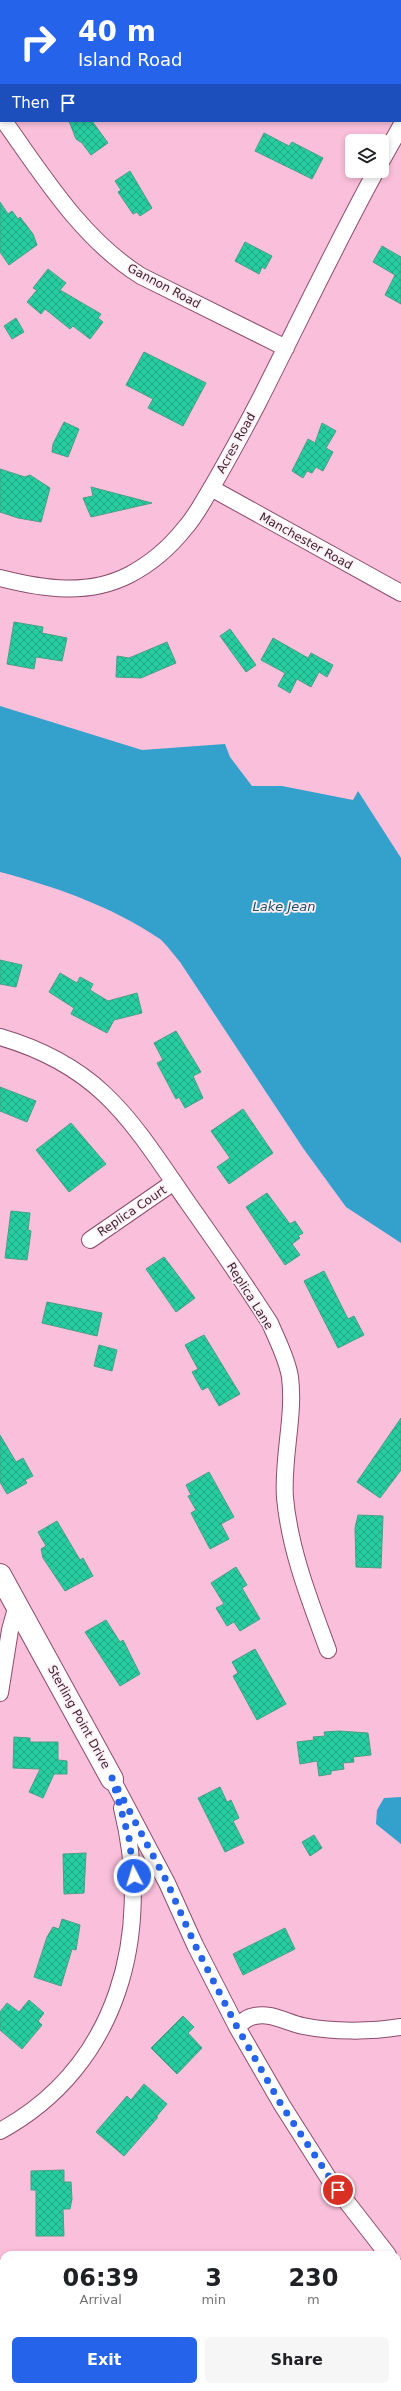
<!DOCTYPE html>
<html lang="en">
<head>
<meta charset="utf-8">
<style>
  body { margin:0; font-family:"DejaVu Sans",sans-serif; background:#f6f6f6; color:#202124; height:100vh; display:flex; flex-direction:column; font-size:15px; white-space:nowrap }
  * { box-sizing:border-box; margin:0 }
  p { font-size:13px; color:#757577 }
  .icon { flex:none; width:22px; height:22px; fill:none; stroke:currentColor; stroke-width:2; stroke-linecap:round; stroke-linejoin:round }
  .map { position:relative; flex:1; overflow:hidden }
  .panel { position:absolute; left:0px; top:2251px; width:401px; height:140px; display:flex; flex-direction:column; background:#fff; border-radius:12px 12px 0 0; box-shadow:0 2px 6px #0003 }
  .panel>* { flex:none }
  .banner { position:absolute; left:0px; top:0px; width:401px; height:122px; box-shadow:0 2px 6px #0003; background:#2563eb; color:#fff; overflow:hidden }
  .tools { position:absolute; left:345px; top:134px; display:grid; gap:8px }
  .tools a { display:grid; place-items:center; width:44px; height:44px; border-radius:6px; background:#fff; box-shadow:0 2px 6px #0003; font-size:20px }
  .pin { position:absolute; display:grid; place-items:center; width:34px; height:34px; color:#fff; margin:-17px; border:2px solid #fff; border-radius:50%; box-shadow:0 1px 4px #0007 }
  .me { position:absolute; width:44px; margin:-22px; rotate:355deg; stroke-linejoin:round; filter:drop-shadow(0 0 3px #0008) }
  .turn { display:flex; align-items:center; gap:14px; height:84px; padding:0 12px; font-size:18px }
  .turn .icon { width:52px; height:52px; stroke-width:2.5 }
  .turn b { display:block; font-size:28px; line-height:34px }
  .then { display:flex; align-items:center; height:38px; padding:0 12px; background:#0003; gap:8px; font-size:15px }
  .eta { display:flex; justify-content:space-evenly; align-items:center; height:68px; text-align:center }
  .eta b { font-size:24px; font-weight:800; line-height:28px }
  .action { display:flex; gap:8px; margin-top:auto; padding:8px 12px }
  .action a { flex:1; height:46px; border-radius:6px; background:#2563eb; color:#fff; font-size:16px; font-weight:800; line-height:46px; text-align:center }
  .action a+a { background:#f6f6f6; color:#202124 }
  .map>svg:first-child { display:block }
  .water { fill:#34a0cc }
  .building { fill:url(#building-cross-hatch); stroke:#499f84 }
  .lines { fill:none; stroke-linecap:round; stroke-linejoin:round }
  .lane-casing { stroke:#8c4d6c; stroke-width:10 }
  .street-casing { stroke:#8c4d6c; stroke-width:18 }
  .secondary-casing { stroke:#8c4d6c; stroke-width:24 }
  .lane { stroke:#fff; stroke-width:8 }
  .street { stroke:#fff; stroke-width:16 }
  .secondary { stroke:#fff; stroke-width:22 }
  .route { stroke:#2563eb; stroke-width:7; stroke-dasharray:0 12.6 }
  .labels { text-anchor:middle; stroke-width:3.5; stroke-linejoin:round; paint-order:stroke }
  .street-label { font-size:12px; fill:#3b1f2d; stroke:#feeff5 }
  .water-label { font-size:13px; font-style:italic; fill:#195269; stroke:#feeff5 }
</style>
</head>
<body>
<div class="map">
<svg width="401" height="2391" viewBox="0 0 401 2391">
  <defs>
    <pattern id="building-cross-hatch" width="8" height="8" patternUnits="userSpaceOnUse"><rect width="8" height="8" fill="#27cda1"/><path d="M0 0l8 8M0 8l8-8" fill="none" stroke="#23a684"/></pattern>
  </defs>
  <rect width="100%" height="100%" fill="#fabfda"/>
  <path class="water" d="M0,706L142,750L225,744L230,757L252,786H282L353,800L358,791L401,858V1243L346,1207L303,1148L180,962C174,955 167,945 160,939C111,906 56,887 0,872Z
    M401,1797V1844L376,1824L377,1810L384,1798Z
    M401,2316V2391H368L369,2387H397V2317Z"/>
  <path class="building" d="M69,121H92L108,143L91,155L82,143L76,139Z
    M264,133L289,146L292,142L323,158L312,179L255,151Z
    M130,171L152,208L140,216L137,212L133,214L118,192L121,190L115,181Z
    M0,202L8,214L12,211L18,219L20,217L33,234L37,245L9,265L0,252Z
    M245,242L272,256L265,269L262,267L259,274L235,261Z
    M382,246L401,257V304L385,295L395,275L373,262Z
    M48,269L66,283L60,290L101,314L98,318L103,322L90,339L73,326L70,329L45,309L41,314L27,302L37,290L33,288Z
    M16,318L24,332L12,339L4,326Z
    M144,352L206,383L183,426L148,408L153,399L126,385Z
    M64,422L79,429L68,457L52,452L53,444Z
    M322,423L336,431L326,448L333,452L323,471L316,467L312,473L307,471L303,478L292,471L308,439L315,443Z
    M0,469L25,477L30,475L50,488L41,522L18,518L0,512Z
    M91,487L152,503L91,517L83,498L93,496Z
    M14,622L43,627L42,633L67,638L62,661L36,657L34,669L7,664Z
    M230,629L256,665L246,672L220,636Z
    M273,638L308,658L311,653L333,665L327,677L319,672L311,687L297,679L290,693L278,686L285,673L261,660Z
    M167,642L176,663L141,678L116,677L117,656L129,658Z
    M0,960L22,965L16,987L0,984Z
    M60,973L77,983L80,977L93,984L90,990L108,1001L137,993L142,1013L114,1020L107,1033L71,1014L74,1008L49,992Z
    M176,1031L201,1072L193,1076L203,1098L185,1108L179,1097L176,1099L157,1063L163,1060L154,1043Z
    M0,1087L36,1101L27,1122L0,1111Z
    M243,1109L273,1153L229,1184L217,1167L230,1158L211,1131Z
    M71,1123L106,1164L69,1192L36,1150Z
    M267,1193L290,1224L295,1221L303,1233L298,1236L300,1238L292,1244L300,1255L285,1265L246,1207Z
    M11,1211L30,1213L28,1230L31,1231L27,1260L5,1258Z
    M164,1257L195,1298L176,1312L146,1269Z
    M324,1271L348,1319L354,1316L364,1335L338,1348L304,1281Z
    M47,1302L102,1313L97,1336L42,1323Z
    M204,1335L240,1394L219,1406L208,1387L202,1390L192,1372L198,1369L185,1345Z
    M99,1345L117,1350L112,1371L94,1366Z
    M401,1418V1470L380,1498L357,1482Z
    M0,1435L16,1462L23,1458L33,1476L25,1480L27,1483L7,1494L0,1482Z
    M209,1472L234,1517L221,1524L229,1539L210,1549L191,1513L196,1510L188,1496L191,1495L186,1485Z
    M358,1515L383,1516L381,1568L356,1567L355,1528Z
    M57,1521L80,1560L83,1558L93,1576L65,1591L43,1558L41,1549L46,1546L38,1532Z
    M236,1567L247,1585L242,1588L260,1619L240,1631L234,1622L227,1626L216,1608L224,1604L211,1583Z
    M106,1620L120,1642L123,1640L140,1674L120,1686L85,1632Z
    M255,1649L286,1704L257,1720L233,1676L238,1673L232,1662Z
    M339,1731L368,1733L371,1755L353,1757L354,1762L343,1763L344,1769L331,1771V1774L319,1776L317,1761L300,1764L297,1742L314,1740L313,1737L325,1736L324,1732Z
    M14,1737L30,1738V1742H58V1760L67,1761V1774H54L43,1798L29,1792L40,1769L13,1768Z
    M220,1787L227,1802L231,1800L239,1818L233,1821L244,1843L225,1852L198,1798Z
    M314,1835L322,1848L310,1856L302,1842Z
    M86,1853L84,1893L64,1894L63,1854Z
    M62,1919L80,1925L76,1950L72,1949L61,1986L34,1977L47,1937L53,1927L59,1929Z
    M285,1928L295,1949L243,1975L233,1954Z
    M29,2000L44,2013L38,2021L42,2025L22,2049L0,2030V2012L7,2003L19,2012Z
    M183,2016L194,2027L188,2033L202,2048L177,2074L151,2048Z
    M144,2084L167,2104L156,2117H158L124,2156L96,2132L127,2096L131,2100Z
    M64,2170V2182H71L72,2199L70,2209H63L64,2236H36V2190H31V2171Z"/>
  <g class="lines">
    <defs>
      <path id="lane" d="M209,2387L213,2391"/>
      <path id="street" d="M224,0L225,1
        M4,121C44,177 82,239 141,276L286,348
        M382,160L401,126
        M211,488L401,593
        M0,578C43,589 88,596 129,575C150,564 170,547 185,528C196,516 203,501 212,487C228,459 244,430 259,401C298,324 335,246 376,171
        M0,1037C100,1066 131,1120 186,1200C215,1241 243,1281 270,1323C277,1340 287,1358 290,1377C295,1417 282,1458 285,1498C290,1551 310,1601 328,1650
        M90,1240L174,1182
        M0,1693L10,1630L17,1605
        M112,1779L167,1883L195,1945L237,2027L282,2105L329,2179L388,2255
        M237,2027C242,2022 247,2017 255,2016C270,2012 288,2023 303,2026C333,2032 370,2032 401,2027
        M0,2131C119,2066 153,1933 122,1808
        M397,2267L401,2272
        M0,2291L4,2307
        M0,2377L4,2366"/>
      <path id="secondary" d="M0,1575L112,1779"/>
    </defs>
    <use href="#lane" class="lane-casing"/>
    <use href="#street" class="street-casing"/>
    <use href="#secondary" class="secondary-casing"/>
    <use href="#lane" class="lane"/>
    <use href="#street" class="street"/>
    <use href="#secondary" class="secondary"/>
  </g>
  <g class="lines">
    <path class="route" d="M134,1876L129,1838L112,1778L167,1882L195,1945L237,2027L282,2106L338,2190"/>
  </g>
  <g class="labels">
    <g class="street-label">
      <text transform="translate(164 286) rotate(28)" y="4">Gannon Road</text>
      <text transform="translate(236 443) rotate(-61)" y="4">Acres Road</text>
      <text transform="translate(306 541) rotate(29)" y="4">Manchester Road</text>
      <text transform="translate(132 1211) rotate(-34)" y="4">Replica Court</text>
      <text transform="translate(250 1296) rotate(58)" y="4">Replica Lane</text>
      <text transform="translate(79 1717) rotate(61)" y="4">Sterling Point Drive</text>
    </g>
    <g class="water-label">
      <text x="284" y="911">Lake Jean</text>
    </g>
  </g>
</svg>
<div class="tools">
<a><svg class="icon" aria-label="layers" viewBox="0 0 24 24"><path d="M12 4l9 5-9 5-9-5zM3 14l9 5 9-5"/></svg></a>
</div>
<div class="pin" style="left:338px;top:2190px;background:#d93025"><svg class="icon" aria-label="arrive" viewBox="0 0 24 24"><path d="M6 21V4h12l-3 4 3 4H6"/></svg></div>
<svg class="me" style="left:134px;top:1876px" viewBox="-20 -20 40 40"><circle r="17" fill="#2563eb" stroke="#fff" stroke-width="3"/><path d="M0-11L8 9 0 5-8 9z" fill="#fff"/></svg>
<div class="banner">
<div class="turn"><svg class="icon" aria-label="right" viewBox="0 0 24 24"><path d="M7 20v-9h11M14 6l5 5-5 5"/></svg><div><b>40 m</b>Island Road</div></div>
<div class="then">Then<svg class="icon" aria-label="arrive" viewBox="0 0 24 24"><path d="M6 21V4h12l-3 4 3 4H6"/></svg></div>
</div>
<section class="panel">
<div class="eta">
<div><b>06:39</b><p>Arrival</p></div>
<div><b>3</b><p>min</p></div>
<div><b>230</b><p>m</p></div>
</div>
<div class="action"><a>Exit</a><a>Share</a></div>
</section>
</div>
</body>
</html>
